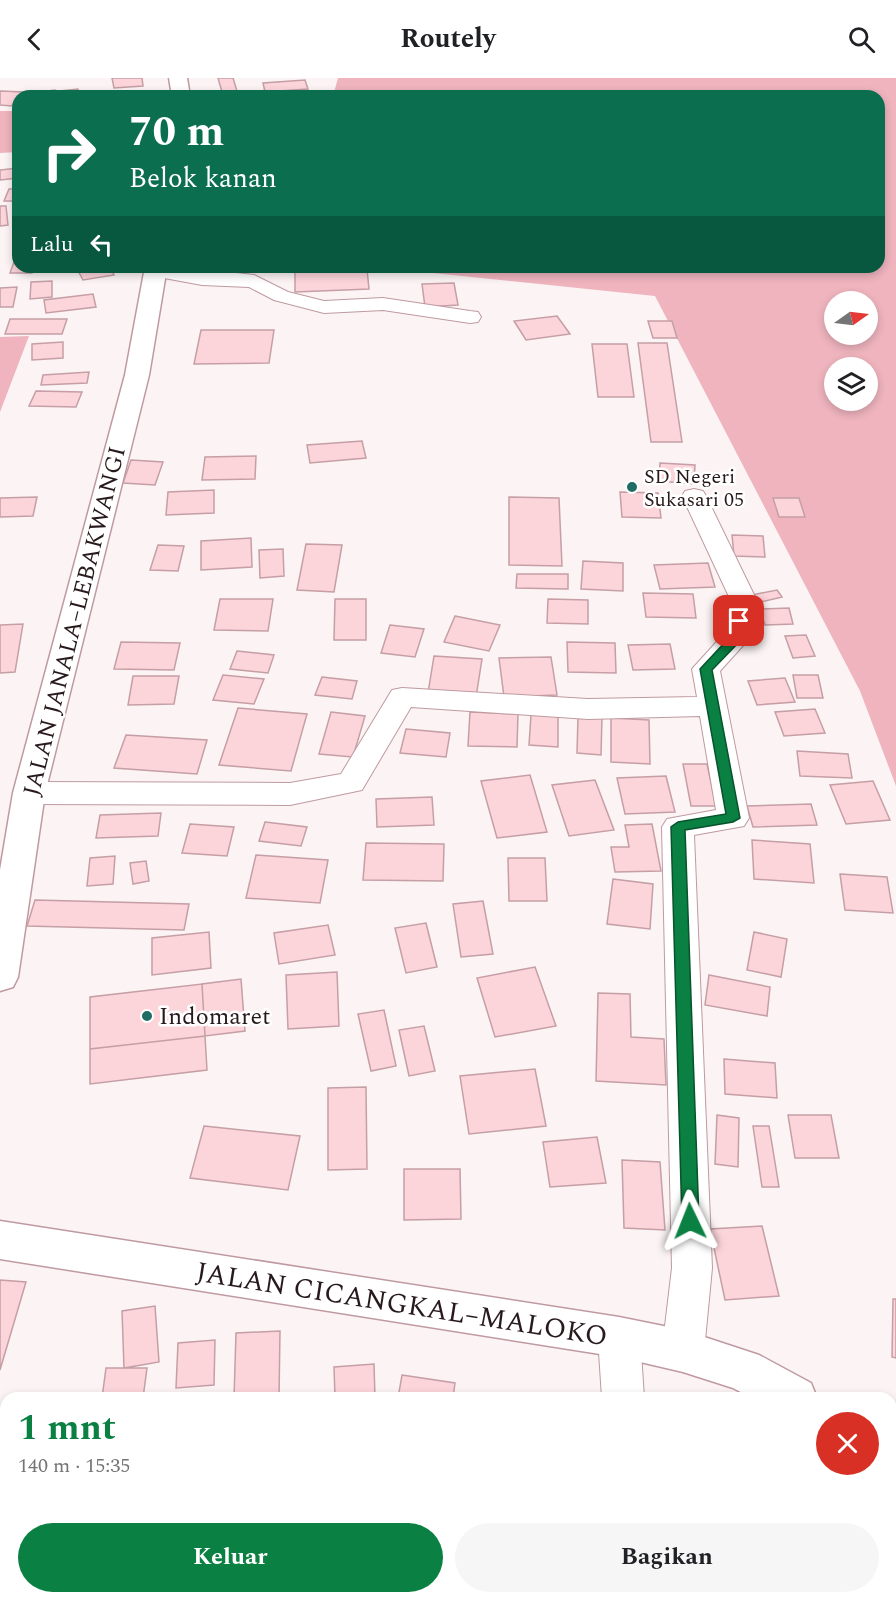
<!DOCTYPE html>
<html lang="id">
<head>
<meta charset="utf-8">
<style>
  body { margin:0; font-family:Spectral,serif; background:#f6f6f6; color:#202124; height:100vh; display:flex; flex-direction:column; font-size:22px; white-space:nowrap }
  * { box-sizing:border-box; margin:0 }
  p { font-size:20px; color:#757577 }
  .icon { flex:none; width:33px; height:33px; fill:none; stroke:currentColor; stroke-width:2; stroke-linecap:round; stroke-linejoin:round }
  .map { position:relative; flex:1; overflow:hidden }
  .panel { position:absolute; left:0px; top:1314px; width:897px; height:212px; display:flex; flex-direction:column; background:#fff; border-radius:18px 18px 0 0; box-shadow:0 3px 9px #0003 }
  .panel>* { flex:none }
  .top-card { position:absolute; left:12px; top:12px; width:873px; height:183px; border-radius:18px; box-shadow:0 3px 9px #0003; background:#0b6e4f; color:#fff; overflow:hidden }
  .needle { width:39px; rotate:76deg }
  .buttons { position:absolute; left:824px; top:213px; display:grid; gap:12px }
  .buttons a { display:grid; place-items:center; width:54px; height:54px; border-radius:50%; background:#fff; box-shadow:0 3px 9px #0003; font-size:30px }
  .pin { position:absolute; display:grid; place-items:center; width:51px; height:51px; color:#fff; margin:-26px; border-radius:12px; box-shadow:0 3px 9px #0006 }
  .me { position:absolute; width:66px; margin:-33px; rotate:358deg; stroke-linejoin:round; filter:drop-shadow(0 0 4px #0008) }
  .turn { display:flex; align-items:center; gap:21px; height:126px; padding:0 18px; font-size:27px }
  .turn .icon { width:78px; height:78px; stroke-width:2.5 }
  .turn b { display:block; font-size:42px; line-height:51px }
  .then { display:flex; align-items:center; height:57px; padding:0 18px; background:#0003; gap:12px; font-size:22px }
  .round { display:grid; place-items:center; flex:none; width:63px; height:63px; border-radius:32px; background:#f6f6f6 }
  .headline { display:flex; align-items:center; justify-content:space-between; height:102px; padding:0 18px }
  h1 { font-size:36px; font-weight:700; line-height:45px; color:#0b8043 }
  .primary-button { display:flex; gap:12px; margin-top:auto; padding:12px 18px }
  .primary-button a { flex:1; height:69px; border-radius:36px; background:#0b8043; color:#fff; font-size:24px; font-weight:700; line-height:69px; text-align:center }
  .primary-button a+a { background:#f6f6f6; color:#202124 }
  header { display:flex; justify-content:space-between; align-items:center; height:78px; padding:0 18px; background:#fff; font-size:27px; font-weight:700 }
  .map>svg:first-child { display:block }
  .green { fill:#efb4be; fill-rule:evenodd }
  .building { fill:#fcd5db; stroke:#c59fa5; stroke-width:1.5 }
  .lines { fill:none; stroke-linecap:round; stroke-linejoin:round }
  .minor-casing { stroke:#bf9aa0; stroke-width:2 }
  .tertiary-casing { stroke:#bf9aa0; stroke-width:3 }
  .primary-casing { stroke:#bf9aa0; stroke-width:3 }
  .minor { fill:#fff; fill-rule:evenodd }
  .tertiary { fill:#fff; fill-rule:evenodd }
  .primary { fill:#fff; fill-rule:evenodd }
  .route { fill:#0b8043; stroke:#07532c; stroke-width:1.5 }
  .poi-dot { fill:#216b65; stroke:#fff; stroke-width:2 }
  .labels { text-anchor:middle; stroke-width:5; stroke-linejoin:round; paint-order:stroke }
  .far-poi-label { font-size:20px; fill:#27191c; stroke:#fff; text-anchor:start }
  .street-label { font-size:24px; fill:#27191c; stroke:#fff }
  .poi-label { font-size:24px; fill:#27191c; stroke:#fff; text-anchor:start }
  .near-street-label { font-size:28px; fill:#27191c; stroke:#fff }
</style>
</head>
<body>
<header><svg class="icon" aria-label="back" viewBox="0 0 24 24"><path d="M15 5l-7 7 7 7"/></svg>Routely<svg class="icon" aria-label="search" viewBox="0 0 24 24"><circle cx="10" cy="10" r="6"/><path d="M15 15l6 6"/></svg></header>
<div class="map">
<svg width="896" height="1525" viewBox="0 0 896 1525">
  <rect width="100%" height="100%" fill="#fbf3f4"/>
  <path class="green" d="M338,0H896V708L860,613L655,218L375,189H879V18H333ZM834,224H867V256H834ZM834,290H867V322H834Z
    M0,33H18V74L0,75Z
    M29,258L0,334V259Z
    M891,1350L896,1351V1525L891,1496Z"/>
  <path class="building" d="M112,0H142L143,8L114,10Z
    M218,0H233L237,13L222,14Z
    M305,2L308,11L265,14L263,5Z
    M78,11L79,18H60V13Z
    M55,12L57,18H31V15Z
    M0,13L23,14L18,18L12,28L0,27Z
    M89,13H137L136,18H88Z
    M18,90V100L0,102V92Z
    M9,111H18V123H4Z
    M0,128H6L8,147L0,148Z
    M15,181H18V189H34L32,195H10Z
    M76,189H110L114,197L83,202Z
    M367,191L369,211L295,214V193Z
    M52,203V219L30,221L31,204Z
    M454,205L458,227L425,229L422,206Z
    M17,209L13,229H0V210Z
    M93,216L96,229L46,235L44,222Z
    M557,238L570,256L526,262L514,243Z
    M10,241H67L62,256H5Z
    M648,243H672L677,260H653Z
    M201,252H274L269,285L194,286Z
    M63,264V280L32,282V266Z
    M638,265H667L682,364H651Z
    M592,266H627L634,319H598Z
    M89,294L87,305L41,307L43,297Z
    M36,313L82,314L76,329L29,328Z
    M362,363L366,380L310,385L307,367Z
    M256,378L255,401L202,402L205,379Z
    M131,382L163,384L155,407L123,405Z
    M660,385L695,387L694,406L659,403Z
    M214,412V435L166,437L168,414Z
    M620,414L658,415L661,440L622,439Z
    M37,419L33,438L0,439V420Z
    M509,419L559,420L562,488L509,487Z
    M773,420H799L805,439H779Z
    M732,457L763,458L765,479L734,478Z
    M251,460L252,489L201,492V463Z
    M306,466L342,467L334,514L297,512Z
    M158,467L184,468L178,493L150,492Z
    M283,471L284,498L260,500L259,472Z
    M583,483L623,485V513L581,511Z
    M708,485L715,509L660,511L654,487Z
    M517,496H568V511L516,510Z
    M777,512L782,519L757,525L752,517Z
    M643,515L693,516L696,540L646,539Z
    M220,521H273L268,553L214,552Z
    M335,521H366V562H334Z
    M548,521L588,522V546L547,545Z
    M789,530L793,546L765,547L760,531Z
    M455,538L500,547L489,573L444,564Z
    M23,546L15,594L0,595V547Z
    M390,547L424,551L415,579L381,575Z
    M806,557L815,578L793,580L785,558Z
    M121,564L180,565L174,592L114,591Z
    M567,564L615,565L616,595L568,594Z
    M670,566L675,591L633,592L628,567Z
    M237,573L274,577L268,595L230,591Z
    M434,578L482,581L476,619L428,615Z
    M551,579L557,617L504,619L499,580Z
    M223,597L264,601L254,626L213,622Z
    M793,597H818L823,620H797Z
    M133,598H179L174,626L128,627Z
    M322,599L357,603L352,621L315,617Z
    M785,600L795,624L757,627L748,603Z
    M238,630L307,636L291,693L219,687Z
    M815,631L825,655L784,658L775,634Z
    M331,634L365,638L353,679L319,676Z
    M470,634L518,636L517,669L468,668Z
    M531,637L558,638V669L529,667Z
    M578,638L602,639L601,677L577,675Z
    M611,640L649,642L650,686L611,684Z
    M406,651L450,655L446,679L400,675Z
    M126,657L207,662L197,696L114,690Z
    M797,673L848,676L852,700L800,698Z
    M683,686H707L716,728H691Z
    M530,697L547,754L497,760L481,703Z
    M666,698L675,734L625,736L617,700Z
    M595,702L614,752L569,758L552,707Z
    M873,703L890,742L846,746L830,707Z
    M432,719L434,747L377,749L376,721Z
    M811,726L817,747L753,749L747,728Z
    M161,735L158,758L96,760L100,737Z
    M265,744L307,749L301,768L259,763Z
    M190,746L234,749L227,778L182,775Z
    M652,746L661,793L615,794L611,769H629L625,747Z
    M752,762L810,766L814,805L754,801Z
    M366,765L444,766L443,803L363,802Z
    M256,777L328,782L320,825L246,820Z
    M115,778L113,806L87,808L90,780Z
    M508,780H545L547,823H509Z
    M146,783L149,803L133,806L130,785Z
    M840,796L887,799L893,835L845,832Z
    M613,801L653,806L650,851L607,846Z
    M35,822L189,826L184,852L27,848Z
    M483,823L493,876L461,879L453,826Z
    M426,845L437,889L406,895L395,850Z
    M328,847L335,877L279,886L274,855Z
    M209,854L211,890L152,897V860Z
    M754,854L787,861L781,899L747,892Z
    M535,889L556,948L495,959L477,900Z
    M337,894L339,948L288,951L286,897Z
    M709,897L770,909L767,938L705,927Z
    M241,901L245,953L205,958L202,906Z
    M202,906L205,958L90,971V919Z
    M598,915L630,916L631,959L664,961L666,1007L596,1003Z
    M384,932L396,988L371,993L358,936Z
    M424,948L435,993L409,998L399,952Z
    M205,958L207,992L90,1006V971Z
    M724,981L775,985L777,1020L725,1016Z
    M535,991L546,1048L469,1056L460,998Z
    M366,1009L367,1091L328,1092V1010Z
    M717,1037L739,1040L738,1089L715,1086Z
    M788,1037H831L839,1080H795Z
    M204,1048L300,1058L288,1112L190,1100Z
    M753,1048H769L779,1109H762Z
    M597,1059L606,1105L550,1109L543,1064Z
    M622,1082L660,1084L665,1152L624,1150Z
    M404,1091H460L461,1141L404,1142Z
    M762,1148L779,1218L725,1222L710,1151Z
    M0,1202L26,1204L0,1292Z
    M893,1221H896V1280L892,1279Z
    M155,1228L159,1284L124,1290L122,1233Z
    M280,1253L279,1320H234L236,1255Z
    M215,1262L214,1307L176,1310L178,1265Z
    M374,1286L375,1320H335L334,1289Z
    M106,1290H147L143,1320H102Z
    M402,1297L455,1305L453,1320H398Z
    M2,1333H6V1397L0,1396Z
    M0,1420H6V1520H40L39,1525H0Z
    M542,1520H593V1525H542Z
    M690,1520H741L743,1525H691Z
    M811,1520H881L882,1525H812Z"/>
  <g class="lines">
    <defs>
      <path id="minor" d="M148,189H167L202,195L227,194L254,197L288,214L324,223L383,220L470,233L478,234L481,239L478,244L470,245L383,232L324,235L274,222L249,209L202,207L148,197L145,193Z
        M694,411L703,413L706,418L757,523L748,562L720,593L749,740L744,748L694,757L712,1190L704,1273L698,1287L683,1293L668,1287L662,1273L672,1190L662,749L667,741L716,732L700,638L588,641L411,629L362,712L290,727L29,726L18,723L14,715L18,707L29,704L290,705L341,696L392,612L402,610L588,621L697,619L692,591L721,559L731,523L682,418L685,413Z
        M619,1240L634,1245L640,1259L644,1320H602L598,1259L604,1245Z
        M616,1520H662V1525H616Z"/>
      <path id="tertiary" d="M0,1143L619,1239L683,1252L759,1277L811,1305L817,1320H752L733,1310L683,1294L619,1279L0,1181Z
        M891,1349L896,1351V1398L891,1396Z"/>
      <path id="primary" d="M169,0H187L190,18H172Z
        M145,189H167L149,297L45,715L18,899L13,909L0,913V792L13,715L125,297Z"/>
    </defs>
    <use href="#minor" class="minor-casing"/>
    <use href="#tertiary" class="tertiary-casing"/>
    <use href="#primary" class="primary-casing"/>
    <use href="#minor" class="minor"/>
    <use href="#tertiary" class="tertiary"/>
    <use href="#primary" class="primary"/>
  </g>
  <path class="route" d="M739,539L745,543L738,565L712,592L740,740L733,744L685,752L699,1143L696,1148L690,1151L684,1148L682,1143L671,749L678,744L726,736L700,591L728,561L733,543Z"/>
  <g class="poi-dot">
    <circle cx="632" cy="409" r="6"/>
    <circle cx="147" cy="938" r="6"/>
  </g>
  <g class="labels">
    <g class="far-poi-label">
      <text x="644" y="405">SD Negeri<tspan x="644" dy="23">Sukasari 05</tspan></text>
    </g>
    <g class="street-label">
      <text transform="translate(74 543) rotate(-76)" y="8">JALAN JANALA–LEBAKWANGI</text>
    </g>
    <g class="poi-label">
      <text x="159" y="946">Indomaret</text>
    </g>
    <g class="near-street-label">
      <text transform="translate(402 1225) rotate(9)" y="10">JALAN CICANGKAL–MALOKO</text>
    </g>
  </g>
</svg>
<div class="buttons">
<a><svg class="needle" viewBox="-14 -14 28 28"><path d="M0-13l5 13h-10z" fill="#e53935"/><path d="M0 13l5-13h-10z" fill="#757577"/></svg></a>
<a><svg class="icon" aria-label="layers" viewBox="0 0 24 24"><path d="M12 4l9 5-9 5-9-5zM3 14l9 5 9-5"/></svg></a>
</div>
<div class="pin" style="left:739px;top:543px;background:#d93025"><svg class="icon" aria-label="arrive" viewBox="0 0 24 24"><path d="M6 21V4h12l-3 4 3 4H6"/></svg></div>
<svg class="me" style="left:690px;top:1143px" viewBox="-20 -20 40 40"><path d="M0-17L14 15 0 8-14 15z" fill="#0b8043" stroke="#fff" stroke-width="4"/></svg>
<div class="top-card">
<div class="turn"><svg class="icon" aria-label="right" viewBox="0 0 24 24"><path d="M7 20v-9h11M14 6l5 5-5 5"/></svg><div><b>70 m</b>Belok kanan</div></div>
<div class="then">Lalu<svg class="icon" aria-label="left" viewBox="0 0 24 24"><path d="M17 20v-9H6M10 6l-5 5 5 5"/></svg></div>
</div>
<section class="panel">
<div class="headline"><div><h1>1 mnt</h1><p>140 m · 15:35</p></div><a class="round" style="background:#d93025;color:#fff"><svg class="icon" aria-label="close" viewBox="0 0 24 24"><path d="M6 6l12 12M18 6L6 18"/></svg></a></div>
<div class="primary-button"><a>Keluar</a><a>Bagikan</a></div>
</section>
</div>
</body>
</html>
